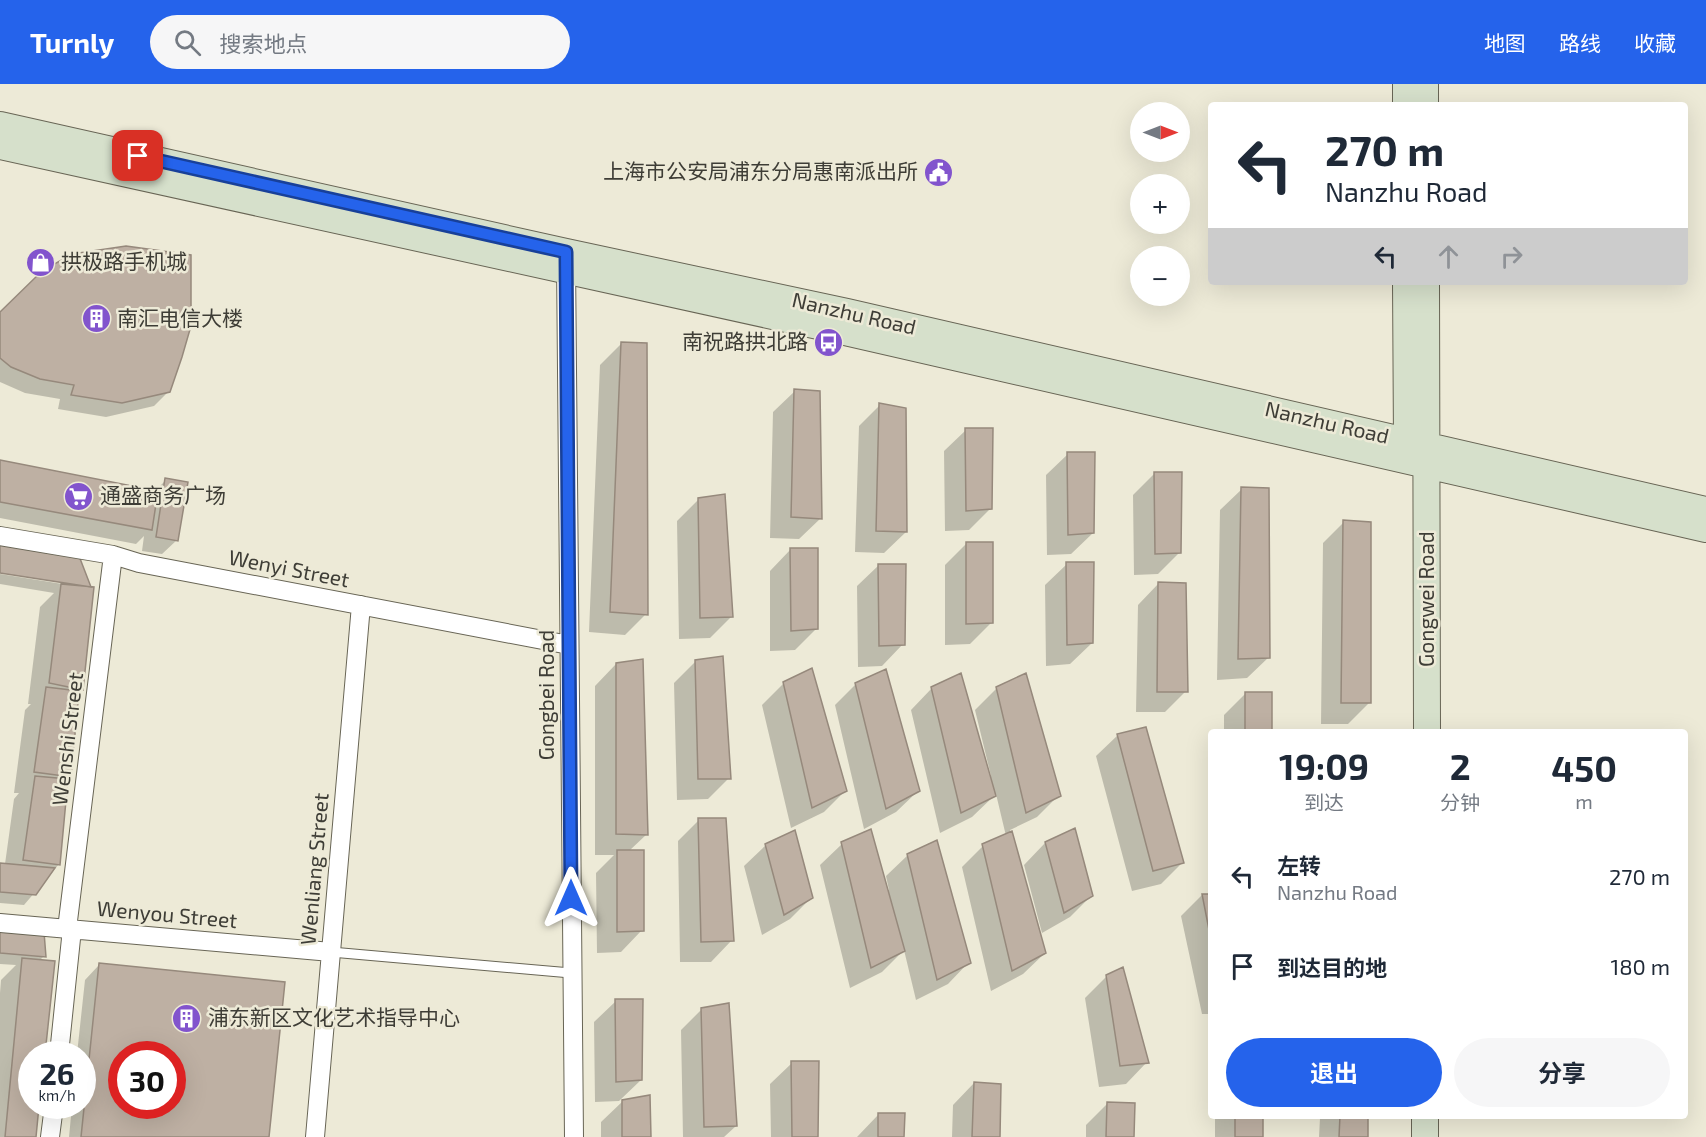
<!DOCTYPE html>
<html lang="zh">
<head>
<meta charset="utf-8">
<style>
  body { margin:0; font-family:"Exo 2","Noto Sans SC",sans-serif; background:#f6f6f7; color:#1f2937; height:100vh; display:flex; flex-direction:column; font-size:22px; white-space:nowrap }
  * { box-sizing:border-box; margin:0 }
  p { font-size:20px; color:#747a83 }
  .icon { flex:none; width:33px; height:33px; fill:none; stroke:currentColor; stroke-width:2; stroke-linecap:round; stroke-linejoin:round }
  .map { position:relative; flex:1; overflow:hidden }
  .side { position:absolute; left:1208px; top:645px; width:480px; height:390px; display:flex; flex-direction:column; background:#fff; border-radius:6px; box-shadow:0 6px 24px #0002 }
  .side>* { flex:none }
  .hud { position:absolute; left:1208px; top:18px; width:480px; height:183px; border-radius:6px; box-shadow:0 6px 24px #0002; background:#fff; color:#1f2937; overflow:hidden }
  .needle { width:39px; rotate:90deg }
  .fabs { position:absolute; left:1130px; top:18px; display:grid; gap:12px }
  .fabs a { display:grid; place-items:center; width:60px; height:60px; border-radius:50%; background:#fff; box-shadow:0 6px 24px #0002; font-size:30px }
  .speed { position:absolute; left:18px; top:957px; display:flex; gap:12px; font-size:30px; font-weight:700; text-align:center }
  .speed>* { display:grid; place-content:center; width:78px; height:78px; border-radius:50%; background:#fff; box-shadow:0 6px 24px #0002; line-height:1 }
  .speed small { font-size:15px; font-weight:400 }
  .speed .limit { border:9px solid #d22; background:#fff; color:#111 }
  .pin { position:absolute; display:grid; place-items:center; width:51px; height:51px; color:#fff; margin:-26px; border-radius:12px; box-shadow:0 3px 9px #0006 }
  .me { position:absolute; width:66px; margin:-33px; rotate:0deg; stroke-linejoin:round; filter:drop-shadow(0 0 4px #0008) }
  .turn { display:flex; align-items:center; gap:21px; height:126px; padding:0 18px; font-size:27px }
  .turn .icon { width:78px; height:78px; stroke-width:2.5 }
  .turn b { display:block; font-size:42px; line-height:51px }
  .lanes { display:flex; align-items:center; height:57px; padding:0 18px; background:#0003; justify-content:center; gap:30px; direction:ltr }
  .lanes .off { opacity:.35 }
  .eta { display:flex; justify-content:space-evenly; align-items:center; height:102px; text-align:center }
  .eta b { font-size:36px; font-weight:700; line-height:42px }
  .button { display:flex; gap:12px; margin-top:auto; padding:12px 18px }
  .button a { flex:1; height:69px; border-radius:36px; background:#2563eb; color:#fff; font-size:24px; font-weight:700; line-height:69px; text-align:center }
  .button a+a { background:#f6f6f7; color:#1f2937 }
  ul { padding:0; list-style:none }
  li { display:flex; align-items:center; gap:18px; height:90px; padding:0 18px }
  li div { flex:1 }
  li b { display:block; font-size:22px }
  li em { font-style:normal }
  header { display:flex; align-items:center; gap:36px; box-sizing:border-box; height:84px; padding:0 30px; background:#2563eb; color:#fff }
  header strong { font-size:28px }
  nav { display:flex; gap:33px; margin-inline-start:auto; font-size:21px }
  .search { width:420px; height:54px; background:#f6f6f7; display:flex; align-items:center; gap:15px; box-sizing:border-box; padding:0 21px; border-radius:33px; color:#747a83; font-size:22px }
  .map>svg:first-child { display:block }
  .shadow { fill:#0003; fill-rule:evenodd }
  .building { fill:#beb0a3; stroke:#96897c; stroke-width:1.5; fill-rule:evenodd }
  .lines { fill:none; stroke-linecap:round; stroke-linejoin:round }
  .lane-casing { stroke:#686555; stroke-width:11 }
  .street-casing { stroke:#686555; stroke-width:20 }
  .secondary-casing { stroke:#686555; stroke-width:28 }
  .lane { stroke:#fff; stroke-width:9 }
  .street { stroke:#fff; stroke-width:18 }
  .secondary { stroke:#d6e0cb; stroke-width:26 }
  .route-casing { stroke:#184099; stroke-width:15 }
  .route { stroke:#2563eb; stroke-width:10 }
  .labels { text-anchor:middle; stroke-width:5; stroke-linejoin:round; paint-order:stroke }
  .poi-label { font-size:21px; fill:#3e3d36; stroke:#edead7; text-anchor:start }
  .street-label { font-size:21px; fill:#3e3d36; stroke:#edead7 }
</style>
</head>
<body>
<header>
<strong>Turnly</strong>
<div class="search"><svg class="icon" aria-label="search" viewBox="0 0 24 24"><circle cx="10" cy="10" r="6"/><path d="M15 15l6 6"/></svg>搜索地点</div>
<nav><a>地图</a><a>路线</a><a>收藏</a></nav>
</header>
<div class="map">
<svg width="1706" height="1053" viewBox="0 0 1706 1053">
  <rect width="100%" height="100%" fill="#edead7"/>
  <path class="shadow" d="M0,229L169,307L154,322L106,333L58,325L60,315L25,309L0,298Z
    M621,260L646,530L625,551L589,548L600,281Z
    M795,307L821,434L799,455L770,454L773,328Z
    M880,321L906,448L884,469L855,468L859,342Z
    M966,346L990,425L969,446L945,447L944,367Z
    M1068,370L1093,449L1071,470L1047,471L1046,391Z
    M0,378L155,407L166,396L177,456L162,470L142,467L144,452L136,460L0,434Z
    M1155,389L1180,468L1158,490L1134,491L1133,411Z
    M1242,405L1269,573L1247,594L1217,596L1220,426Z
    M698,416L732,532L710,554L679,555L677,437Z
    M1344,438L1370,618L1348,640H1321L1323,459Z
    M0,456L78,474L89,502L88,504L93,505L81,605L77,610L59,780L24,821L0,819V780H5L14,715L19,709H14L25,626L31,620H28L40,523L54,509L0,500V490L75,502V499L0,487Z
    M966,460L991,539L970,560L945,561V481Z
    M791,465L816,545L795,566L770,567V487Z
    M1067,480L1092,559L1070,580L1046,582L1045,501Z
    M879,481L903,560L882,582L858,583L857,502Z
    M1159,499L1186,607L1165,628H1136L1138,521Z
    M696,577L729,694L708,715L677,716L674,599Z
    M616,580L647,750L629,767L642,846L621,868L597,869L596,789L614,771H595V602Z
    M784,599L845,707L824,728L791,744L762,621Z
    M856,600L918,707L896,728L864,745L835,621Z
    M932,604L989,692H991L975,626L997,604L1059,711L1037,733L1010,746L1039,850L1042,849L1040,850L1045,869L1023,890L991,907L962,783L983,762L1006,752L996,710L972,733L940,749L911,626Z
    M1245,610L1271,648H1224V631Z
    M1118,651L1183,778L1161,800L1132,807L1096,672Z
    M699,736L732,856L711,878H680L678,757Z
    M1045,759L1091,812L1070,833L1042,849L1024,781Z
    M842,760L887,806H889L886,792L908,771L969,878L948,900L916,916L904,866L882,888L850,904L820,781Z
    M766,761L812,813L790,835L762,851L744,782Z
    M1202,811L1210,812V930H1202L1181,832Z
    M0,845L44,872L39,877L53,878L43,970H32V1022H38L34,1053H0V909L1,896L16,881L0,880Z
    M99,881L268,1053H69L72,1022H82V970H77L85,896ZM122,970H172V1022H122Z
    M1107,892L1147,978L1126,1000L1099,1003L1085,914Z
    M616,917L641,996L619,1017L595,1018L594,938Z
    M702,925L736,1042L724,1053H683L681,946Z
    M792,979L817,1053H771L770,1000Z
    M974,999L998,1053H952L953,1021Z
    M648,1013L649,1053H601V1038L623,1017H621Z
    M1108,1019L1132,1053H1086V1041Z
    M878,1031L903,1053H857Z
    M1215,1032H1262L1261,1053H1215Z
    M1322,1032H1367L1366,1053H1319L1320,1034Z"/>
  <path class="building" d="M126,162L191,171V242L182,273L170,308L122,319L71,311L74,301L40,295L11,283L0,274V228L42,187L72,170Z
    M621,258L647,259L648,531L610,528Z
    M794,305L820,307L822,435L791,433Z
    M879,319L906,324L907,448L876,447Z
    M965,344H993L992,425L966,427Z
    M1067,368H1095L1094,449L1068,451Z
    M0,376L158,407L152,446L0,418Z
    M1154,388H1182L1181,469L1155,470Z
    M165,394L188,398L178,457L156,453Z
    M1241,403L1269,404L1270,574L1238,575Z
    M725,410L733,533L700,534L698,414Z
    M1343,436L1371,438V619H1341Z
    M0,455L79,472L91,503L0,489Z
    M966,458H993V539L966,540Z
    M790,464H818V545L791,547Z
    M1066,478H1094L1093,559L1067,561Z
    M878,480H906L905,561L879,562Z
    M1158,498L1186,499L1188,608H1157Z
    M61,500L94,503L83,606L49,599Z
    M723,572L731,695H698L695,576Z
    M643,575L648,751L616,750V579Z
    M812,584L847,707L812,724L783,598Z
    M886,585L920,707L886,725L855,599Z
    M961,589L996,712L961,729L931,603Z
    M1026,589L1061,712L1026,729L996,603Z
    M46,603L79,607L71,693L34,688Z
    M1245,608H1272V648H1245Z
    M1146,643L1184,779L1153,787L1117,650Z
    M35,692L68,695L60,781L23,776Z
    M698,734H726L734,857L701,858Z
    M1075,744L1093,812L1064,829L1045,758Z
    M871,745L905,867L871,884L841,758Z
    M795,746L813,814L784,831L765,760Z
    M1012,747L1046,869L1012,887L982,760Z
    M937,756L971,879L937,896L907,770Z
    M617,766H644V847L617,848Z
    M0,779L55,784L36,811L0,808Z
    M1202,810H1210V851Z
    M0,844L44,848L46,873L0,869Z
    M22,874L55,877L45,970H32V1022H39L36,1053H5Z
    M99,879L285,898L269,1053H81ZM122,970H172V1022H122Z
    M1123,883L1149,979L1120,982L1106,891Z
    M615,915H643L642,996L616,998Z
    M729,919L737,1042L704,1043L701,924Z
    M791,977H819L818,1053H792Z
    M974,998L1001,1000L1000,1053H972Z
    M650,1011L651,1053H622V1016Z
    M1107,1018L1135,1019L1134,1053H1106Z
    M878,1029H905L904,1053H878Z
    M1235,1032H1263V1053H1235Z
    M1340,1032H1368V1053H1339Z"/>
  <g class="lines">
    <defs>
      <path id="lane" d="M331,868L571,889"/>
      <path id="street" d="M566,176L574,1053
        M0,452L113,471L139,479L569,561
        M0,839L331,868
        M67,845L113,471
        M59,970L72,845
        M50,1053L54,1022
        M315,1053L361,521"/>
      <path id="secondary" d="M1406,0V21
        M1425,0V21
        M0,41L566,168L847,228L1706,426
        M0,62L832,245L1706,445
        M1406,198L1407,358L1417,371
        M1426,198L1427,648
        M1425,1053V1032"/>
    </defs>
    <use href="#lane" class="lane-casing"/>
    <use href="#street" class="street-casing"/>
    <use href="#secondary" class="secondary-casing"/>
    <use href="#lane" class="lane"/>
    <use href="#street" class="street"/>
    <use href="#secondary" class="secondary"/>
  </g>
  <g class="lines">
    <defs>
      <path id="route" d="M138,72L566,168L571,814"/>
    </defs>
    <use href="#route" class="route-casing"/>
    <use href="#route" class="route"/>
  </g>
  <defs>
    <symbol id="civic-disc" viewBox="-11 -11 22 22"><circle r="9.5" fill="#8254cd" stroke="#edead7"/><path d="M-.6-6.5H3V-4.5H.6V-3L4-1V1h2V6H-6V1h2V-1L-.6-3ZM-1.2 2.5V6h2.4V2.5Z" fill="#fff"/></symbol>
    <symbol id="shop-disc" viewBox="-11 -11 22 22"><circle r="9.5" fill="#8254cd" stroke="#edead7"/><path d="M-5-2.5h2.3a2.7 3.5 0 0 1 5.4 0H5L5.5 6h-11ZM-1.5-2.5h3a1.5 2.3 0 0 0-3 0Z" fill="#fff"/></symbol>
    <symbol id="building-disc" viewBox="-11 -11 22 22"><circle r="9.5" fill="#8254cd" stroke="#edead7"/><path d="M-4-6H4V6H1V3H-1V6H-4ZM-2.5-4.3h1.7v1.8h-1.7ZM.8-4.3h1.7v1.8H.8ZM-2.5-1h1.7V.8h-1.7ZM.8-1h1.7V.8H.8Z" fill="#fff"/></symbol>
    <symbol id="bus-disc" viewBox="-11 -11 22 22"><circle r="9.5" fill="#8254cd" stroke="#edead7"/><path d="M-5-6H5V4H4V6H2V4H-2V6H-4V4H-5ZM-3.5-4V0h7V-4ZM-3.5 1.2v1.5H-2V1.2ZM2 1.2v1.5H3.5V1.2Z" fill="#fff"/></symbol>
    <symbol id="supermarket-disc" viewBox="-11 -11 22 22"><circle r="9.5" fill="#8254cd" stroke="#edead7"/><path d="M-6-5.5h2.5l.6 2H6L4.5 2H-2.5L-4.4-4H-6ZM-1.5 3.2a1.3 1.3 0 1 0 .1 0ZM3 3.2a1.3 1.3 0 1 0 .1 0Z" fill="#fff"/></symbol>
  </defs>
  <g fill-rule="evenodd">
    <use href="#civic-disc" x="922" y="72" width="33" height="33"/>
    <use href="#shop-disc" x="24" y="162" width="33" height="33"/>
    <use href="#building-disc" x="80" y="218" width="33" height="33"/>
    <use href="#bus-disc" x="812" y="242" width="33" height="33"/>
    <use href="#supermarket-disc" x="62" y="396" width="33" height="33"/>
    <use href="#building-disc" x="170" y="918" width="33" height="33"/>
  </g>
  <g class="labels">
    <g class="poi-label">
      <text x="918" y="95" text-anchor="end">上海市公安局浦东分局惠南派出所</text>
      <text x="61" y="185">拱极路手机城</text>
      <text x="117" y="242">南汇电信大楼</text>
      <text x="808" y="265" text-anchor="end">南祝路拱北路</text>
      <text x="100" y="419">通盛商务广场</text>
      <text x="208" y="941">浦东新区文化艺术指导中心</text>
    </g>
    <g class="street-label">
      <text transform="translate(854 230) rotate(13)" y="7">Nanzhu Road</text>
      <text transform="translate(1327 339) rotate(13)" y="7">Nanzhu Road</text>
      <text transform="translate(289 485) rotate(11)" y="7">Wenyi Street</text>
      <text transform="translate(1427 515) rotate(-90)" y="7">Gongwei Road</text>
      <text transform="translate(547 611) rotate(-90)" y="7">Gongbei Road</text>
      <text transform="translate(68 655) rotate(-83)" y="7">Wenshi Street</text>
      <text transform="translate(315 785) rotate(-85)" y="7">Wenliang Street</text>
      <text transform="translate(167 831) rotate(5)" y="7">Wenyou Street</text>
    </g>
  </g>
</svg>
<div class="fabs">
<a><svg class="needle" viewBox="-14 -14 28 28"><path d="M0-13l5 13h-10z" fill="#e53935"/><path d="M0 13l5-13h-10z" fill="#747a83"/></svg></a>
<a>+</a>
<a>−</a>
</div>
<div class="speed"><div>26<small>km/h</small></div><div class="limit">30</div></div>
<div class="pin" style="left:138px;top:72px;background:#d93025"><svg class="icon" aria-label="arrive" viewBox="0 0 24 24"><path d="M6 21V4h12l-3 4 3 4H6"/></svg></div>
<svg class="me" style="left:571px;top:814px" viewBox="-20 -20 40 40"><path d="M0-17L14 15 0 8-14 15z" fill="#2563eb" stroke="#fff" stroke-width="4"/></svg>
<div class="hud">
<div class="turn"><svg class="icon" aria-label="left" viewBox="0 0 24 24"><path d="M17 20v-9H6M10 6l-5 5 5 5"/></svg><div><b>270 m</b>Nanzhu Road</div></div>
<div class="lanes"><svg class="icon" aria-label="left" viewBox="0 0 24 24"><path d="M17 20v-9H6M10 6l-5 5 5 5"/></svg><svg class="icon off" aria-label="ahead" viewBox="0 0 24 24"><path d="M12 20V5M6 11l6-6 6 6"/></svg><svg class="icon off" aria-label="right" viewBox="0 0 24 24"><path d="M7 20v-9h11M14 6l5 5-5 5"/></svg></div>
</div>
<section class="side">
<div class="eta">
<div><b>19:09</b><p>到达</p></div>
<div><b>2</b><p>分钟</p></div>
<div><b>450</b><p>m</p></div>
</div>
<ul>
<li><svg class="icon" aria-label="left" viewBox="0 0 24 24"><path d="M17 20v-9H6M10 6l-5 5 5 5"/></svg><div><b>左转</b><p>Nanzhu Road</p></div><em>270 m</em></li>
<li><svg class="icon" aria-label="arrive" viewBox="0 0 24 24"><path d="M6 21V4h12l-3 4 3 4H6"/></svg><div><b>到达目的地</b></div><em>180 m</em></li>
</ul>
<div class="button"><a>退出</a><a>分享</a></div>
</section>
</div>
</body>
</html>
